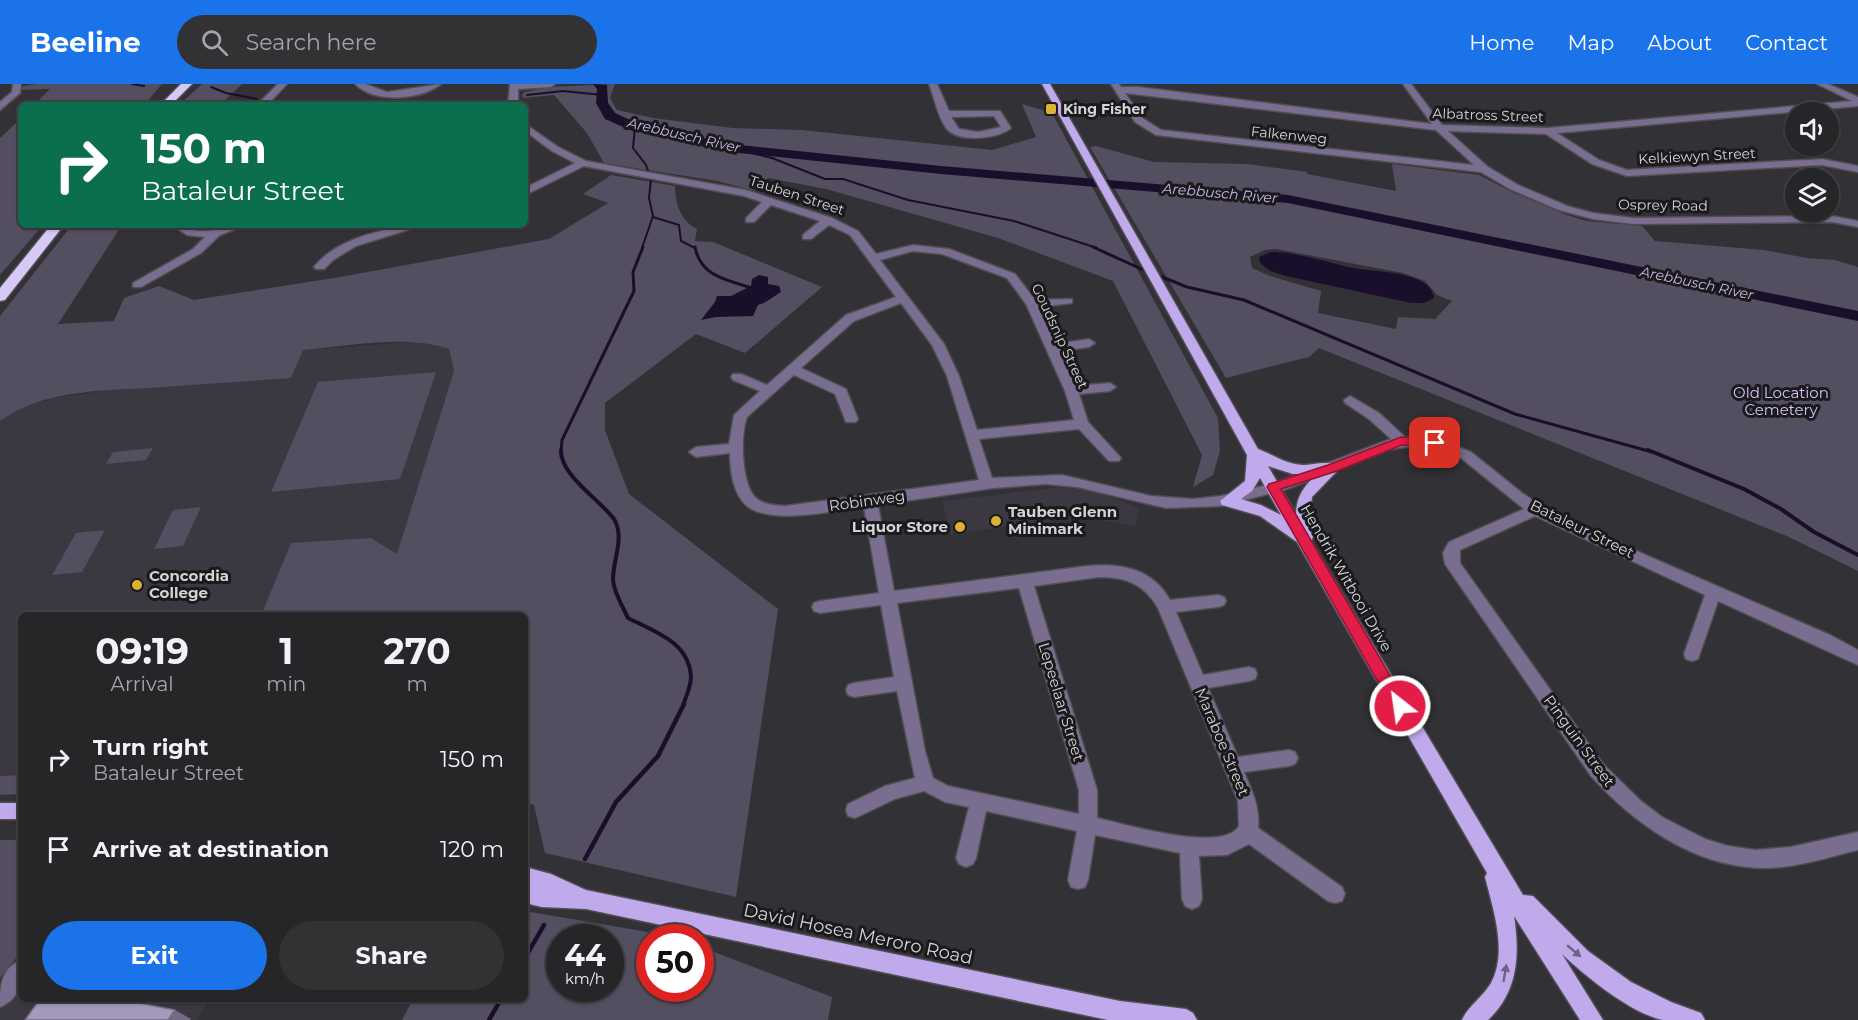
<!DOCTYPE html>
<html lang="en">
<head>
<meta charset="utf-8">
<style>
  body { margin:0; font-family:Montserrat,sans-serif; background:#323134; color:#f1f3f6; height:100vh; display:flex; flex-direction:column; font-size:22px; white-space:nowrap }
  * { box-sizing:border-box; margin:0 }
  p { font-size:20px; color:#a4a5a8 }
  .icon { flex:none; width:33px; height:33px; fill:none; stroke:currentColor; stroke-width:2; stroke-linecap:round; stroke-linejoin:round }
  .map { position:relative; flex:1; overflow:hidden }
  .details { position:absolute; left:18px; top:528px; width:510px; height:390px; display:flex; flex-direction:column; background:#262528; border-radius:9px; box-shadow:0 2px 4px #0004,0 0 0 2px #424245 }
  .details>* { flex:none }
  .guide { position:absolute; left:18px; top:18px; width:510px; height:126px; border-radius:9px; box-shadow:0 2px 4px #0004,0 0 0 2px #424245; background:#0b6e4f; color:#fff; overflow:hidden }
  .fabs { position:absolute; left:1785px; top:18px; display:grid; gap:12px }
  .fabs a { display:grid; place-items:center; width:54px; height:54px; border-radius:50%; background:#262528; box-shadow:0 2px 4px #0004,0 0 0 2px #424245; font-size:30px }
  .speed { position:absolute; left:546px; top:840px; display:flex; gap:12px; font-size:30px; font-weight:700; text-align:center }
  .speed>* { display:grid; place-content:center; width:78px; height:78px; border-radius:50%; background:#262528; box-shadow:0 2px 4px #0004,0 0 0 2px #424245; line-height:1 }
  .speed small { font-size:15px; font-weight:400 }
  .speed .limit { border:9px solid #d22; background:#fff; color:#111 }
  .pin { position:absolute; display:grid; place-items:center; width:51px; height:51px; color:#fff; margin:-26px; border-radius:12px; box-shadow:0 3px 9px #0006 }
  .me { position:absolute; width:66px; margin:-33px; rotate:330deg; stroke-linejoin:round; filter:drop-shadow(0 0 4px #0008) }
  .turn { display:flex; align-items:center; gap:21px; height:126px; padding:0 24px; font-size:27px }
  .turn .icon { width:78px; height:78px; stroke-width:2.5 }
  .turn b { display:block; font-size:42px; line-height:51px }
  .eta { display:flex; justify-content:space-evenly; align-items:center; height:102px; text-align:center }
  .eta b { font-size:36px; font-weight:700; line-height:42px }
  .action { display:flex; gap:12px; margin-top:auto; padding:12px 24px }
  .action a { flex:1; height:69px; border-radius:36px; background:#1a73e8; color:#fff; font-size:24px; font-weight:700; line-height:69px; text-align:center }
  .action a+a { background:#323134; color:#f1f3f6 }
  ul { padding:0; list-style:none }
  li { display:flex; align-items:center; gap:18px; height:90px; padding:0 24px }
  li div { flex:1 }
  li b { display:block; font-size:22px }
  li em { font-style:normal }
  header { display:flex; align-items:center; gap:36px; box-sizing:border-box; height:84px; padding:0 30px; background:#1a73e8; color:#fff }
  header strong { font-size:28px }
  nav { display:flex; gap:33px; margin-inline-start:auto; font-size:21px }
  .search { width:420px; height:54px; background:#323134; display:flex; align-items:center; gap:15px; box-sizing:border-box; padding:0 21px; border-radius:33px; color:#a4a5a8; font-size:22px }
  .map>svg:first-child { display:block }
  .built { fill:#3b3842 }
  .green { fill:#544e61; fill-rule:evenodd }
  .water { fill:#1a0f2a }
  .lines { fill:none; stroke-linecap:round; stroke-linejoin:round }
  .stream-far3 { stroke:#1a0f2a; stroke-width:2 }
  .stream-far2 { stroke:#1a0f2a; stroke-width:3 }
  .stream-far1 { stroke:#1a0f2a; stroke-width:4 }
  .stream { stroke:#1a0f2a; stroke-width:4.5 }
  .river { fill:#1a0f2a; fill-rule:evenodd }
  .minor-casing { stroke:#4f4e52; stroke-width:3 }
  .major-casing { stroke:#4f4e52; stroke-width:3 }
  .highway-casing { stroke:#4f4e52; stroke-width:3 }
  .minor { fill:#796e8f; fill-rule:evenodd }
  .major { fill:#c0aaec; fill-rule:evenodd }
  .highway { fill:#d7c8f8; fill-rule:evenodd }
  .shaded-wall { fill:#746b84 }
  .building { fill:#a599bc; stroke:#746b84; stroke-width:1.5 }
  .oneway { fill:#6d6284 }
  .route { fill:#e11d48; stroke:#92132f; stroke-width:1.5 }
  .poi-dot { fill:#dbb233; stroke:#1a191b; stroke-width:2 }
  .labels { text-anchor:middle; stroke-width:6; stroke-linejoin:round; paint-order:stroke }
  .far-poi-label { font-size:14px; font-weight:bold; fill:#d4d3d6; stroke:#1a191b; text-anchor:start }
  .far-street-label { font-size:14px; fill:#d4d3d6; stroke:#1a191b }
  .far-water-label { font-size:14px; font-style:italic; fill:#c7b4ee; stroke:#1a191b }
  .park-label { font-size:15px; fill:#d5c2fc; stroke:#1a191b }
  .street-label { font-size:15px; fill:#d4d3d6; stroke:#1a191b }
  .poi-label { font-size:15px; font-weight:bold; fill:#d4d3d6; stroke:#1a191b; text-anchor:start }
  .near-street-label { font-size:18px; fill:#d4d3d6; stroke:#1a191b }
</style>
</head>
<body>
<header>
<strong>Beeline</strong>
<div class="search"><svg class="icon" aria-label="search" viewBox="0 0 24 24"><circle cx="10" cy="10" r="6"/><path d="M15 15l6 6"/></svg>Search here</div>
<nav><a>Home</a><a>Map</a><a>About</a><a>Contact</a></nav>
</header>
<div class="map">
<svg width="1858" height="936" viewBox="0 0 1858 936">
  <rect width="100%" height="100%" fill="#323135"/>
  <path class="built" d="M414,258L433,259L449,265L454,287L397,471L291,459L261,531H21V691L0,692V337L16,325L53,314L96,308L303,266Z
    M1062,403L1094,407L1139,424L1135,442L1081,433L950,450L942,417Z
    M21,899V915H210L197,936H0V926Z"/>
  <path class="green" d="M37,0H162L144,21H34L50,5L21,6L23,2Z
    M202,0H242L220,21H179Z
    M615,0L610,14L617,26L653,34L733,44L802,46L992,66L1036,53L1022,20L1052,29L1218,334L1220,367L1213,391L1193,403L1202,371L1113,197L998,154L826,105L768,94L752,106L717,97L604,79L587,49L554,11L523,14L522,10L525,8L549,3Z
    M21,34V141H43L0,191V54Z
    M1096,62L1154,78L1247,80L1307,88V90L1396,107L1392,80L1479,91L1512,108L1567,131L1586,137L1642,142L1655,157L1764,166L1807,174L1835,176L1858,183V487L1789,453L1319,264L1309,273L1226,294L1090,63ZM1276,165L1403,189L1425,197L1437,211L1452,217L1435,235L1398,233L1396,245L1318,229L1321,207L1270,192L1252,184L1250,173L1265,166Z
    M611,91L675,102C675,120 681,137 697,145L695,157L713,158L822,203L745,269L696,250L605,319V346L629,410L778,525L736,813L545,769L534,721L525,718V531H261L291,459L371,454L397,470L454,287L449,265C406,250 348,262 303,266L291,294C249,297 206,300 163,303C109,307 45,304 0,337V232L72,141H122L58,240L114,237L124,214L159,202L194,216L340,193L549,155L608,119L583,110Z
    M436,288L400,395L271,408L318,298Z
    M153,364L146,376L106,380L113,368Z
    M201,423L183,462L154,465L173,426Z
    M105,446L82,488L52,491L76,449Z
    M21,691V710L0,711V692Z
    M0,756H21V868L0,894Z
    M525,827L677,853L650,854V904H700L701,863L832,913L828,936H402L413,915H525ZM560,854H610V904H560Z"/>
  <path class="water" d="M1271,168C1297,168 1322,177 1348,183C1371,188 1403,186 1424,199C1430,203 1433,207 1434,214L1424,219H1411L1286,192L1270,187L1260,179L1259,173Z
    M759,191L768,193V200L779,202L781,208L764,219L758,221L753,232L716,233L701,236L715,218L717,212H731L751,202L752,195Z"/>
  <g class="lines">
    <path class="stream-far3" d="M132,0L144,2
      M211,3L226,9L257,15
      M527,11L563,7L603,11
      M276,18L288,21
      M481,21L499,17
      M635,43L633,64L646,81L651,95L649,114L653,132L642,164
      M730,64L772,74L825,95H843L908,116L1014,137L1097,164
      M653,133L679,141L681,157L695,164"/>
    <path class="stream-far2" d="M695,163C700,191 725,196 749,203
      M1093,163L1150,189
      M1157,191L1187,203L1244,216L1515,330L1652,368
      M561,368L562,356L634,207L633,188L643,163"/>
    <path class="stream-far1" d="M561,366C560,391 600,416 614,435C625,453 613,476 613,495C613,507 623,523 628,534C655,548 689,558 691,593C691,602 686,613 683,621
      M1648,366L1744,405L1781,425L1814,448L1858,471"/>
    <path class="stream" d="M585,775L616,718L658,672L684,620
      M525,874L544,841
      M489,936L501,915"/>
    <path class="river" d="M593,0L607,1L608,19L615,29L639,40L730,60L941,82L1288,111L1858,227V237L1288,119L941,90L730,68L630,46L605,35L596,19L597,5Z"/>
    <defs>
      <path id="minor" d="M13,0H21L20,9L0,26V18L12,8Z
        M278,0H287L267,21H257Z
        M355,0H365L387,8L441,0C420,16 375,20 355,0Z
        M510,0H555L551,3L518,5V21H508Z
        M929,0H937L949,27H1000L1011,44C999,55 959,59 947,45C938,34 934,13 929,0ZM994,32L1001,43L978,48L959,45L951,33Z
        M1111,0H1119L1121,3H1138L1432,40L1403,0H1411L1442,41L1548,44L1852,17L1817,0H1828L1858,13V22L1557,49L1599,76L1627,86L1822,75L1858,82V88L1822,81L1627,92L1592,80L1546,50L1448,47L1488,83L1518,101L1567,122L1593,129L1633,134L1832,132L1858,137V143L1832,138L1633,140L1593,135L1559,126L1510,105L1481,88L1156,51L1135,38ZM1125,9L1436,46L1474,81L1161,46L1142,34Z
        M525,40L558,63L586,77L746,106L832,134L858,147L876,170L913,161L949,165L1015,190L1035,216L1072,215V219L1039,223L1056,260L1089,255L1095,259L1089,263L1059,267L1075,302L1110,299L1116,303L1110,307L1079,310L1088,338L1121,374L1119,377H1109L1079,345L979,355L992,394L1062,391L1151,412L1193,415L1221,412L1275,399L1391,355L1369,335L1345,319L1344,316L1350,312L1379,329L1405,353L1438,355L1471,368L1522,409L1543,423L1650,473L1830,551L1858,566V581L1718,517L1698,575L1692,577L1686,575L1684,570L1705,511L1535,432L1460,466V479L1603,680L1641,717L1662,733L1705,755L1728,762L1755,766L1791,763L1858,748V766C1833,772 1808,780 1782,783C1706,791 1639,745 1591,692L1445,480L1443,469L1449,458L1524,425L1461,374L1438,364L1412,362L1391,365L1284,406L1221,422L1166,424L1077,403L1046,400L994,404L878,421L894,507L1087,482C1121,479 1152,484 1170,516L1218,511L1224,513L1226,517L1224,521L1218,523L1176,528L1203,591L1249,583L1255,585L1257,590L1255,595L1249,597L1208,604L1238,673L1289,666L1295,668L1298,674L1295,680L1289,682L1244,688C1252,707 1260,723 1258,744L1342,803L1345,810L1342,817L1335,819L1328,817L1249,760L1227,771L1199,772L1202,815L1199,822L1192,825L1185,822L1182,815L1180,769L1095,751L1088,796L1085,803L1078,805L1071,803L1068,796L1077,747L986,727L976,774L973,780L966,783L959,780L956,774L969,723L945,718L924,707L895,715L855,734L848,732L846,726L848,720L885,702L915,694L897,607L854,613L848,611L846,606L848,601L854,599L894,593L881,521L820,529L814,527L812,523L814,519L820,517L879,509L864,423C836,426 768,442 746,421C733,409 730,386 730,369L696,373L689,368L696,363L729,360L734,331L760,307L733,296L731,293L733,290H741L767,301L846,231L896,213L850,151L829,141L811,155H803V151L820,137L771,121L754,138H746V134L762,118L744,112L584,82L525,111V104L575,79L552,67L525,47ZM913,167L942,170L1007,194L1026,220L1065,307L1074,336L977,346L959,292L944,260L880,176ZM901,219L932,261L947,292L979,396L785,422C775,421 765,421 757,415C741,402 740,351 747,333L794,291L835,310L846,338H856L858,335L846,305L801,284L854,237ZM1099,493C1126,493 1144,500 1158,524L1238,717L1239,742C1223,770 1125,740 1097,734V706L1034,502ZM1019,504L1079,706V730L948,702L933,694L925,667L897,519Z
        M172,141C182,141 189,146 199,147C215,148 230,141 246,141L220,151L201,169L141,203H133V199L193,165L205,153L187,151Z
        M405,141H423L356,162L333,176L324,185H316L314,183C336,156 372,149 405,141Z
        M21,876C21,896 22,914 0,923C0,903 0,885 21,876Z"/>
      <path id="major" d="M1042,0H1050L1258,365C1274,371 1285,380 1303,381C1314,381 1333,375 1340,384L1312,413L1310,429L1313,453L1311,457L1523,811L1533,812L1588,867L1631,898L1671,918L1701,929L1705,936C1691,936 1676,936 1663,936C1632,930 1585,892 1562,870L1603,936H1580L1514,832C1520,871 1518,908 1488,936H1462C1468,922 1483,913 1491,899C1508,868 1493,825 1485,793L1487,789L1297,458L1260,432L1222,421L1220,417L1245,397L1247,371ZM1268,382L1293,390H1317C1304,402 1296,413 1296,430ZM1260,394L1281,431L1261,421L1241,415L1252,407Z
        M0,719H21V735H0Z
        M525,783L551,790L586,806L1120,917L1186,925L1193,929L1197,936H1108L586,825L542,823L525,819Z"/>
      <path id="highway" d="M181,0H192L171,21H160Z
        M51,141H64L5,216L0,217V204Z"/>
    </defs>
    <use href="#minor" class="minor-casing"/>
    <use href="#major" class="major-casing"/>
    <use href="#highway" class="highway-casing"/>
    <use href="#minor" class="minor"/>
    <use href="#major" class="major"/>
    <use href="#highway" class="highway"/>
  </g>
  <path class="shaded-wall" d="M175,926L191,935L190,936H168Z"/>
  <path class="building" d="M40,915H119L175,926L168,936H25Z"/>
  <defs><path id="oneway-solid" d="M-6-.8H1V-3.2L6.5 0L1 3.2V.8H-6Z" transform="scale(1.5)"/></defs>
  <g class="oneway">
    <use href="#oneway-solid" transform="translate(1574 867) rotate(40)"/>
    <use href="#oneway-solid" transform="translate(1505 889) rotate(-80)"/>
  </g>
  <path class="route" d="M1401,353L1435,355L1441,359L1435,363L1402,361L1337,387L1281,405L1405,617L1407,622L1405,626L1400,628L1394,626L1267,403L1269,400L1328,381Z"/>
  <g class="poi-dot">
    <rect x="1045" y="19" width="12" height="12" rx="3"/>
    <circle cx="996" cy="437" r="6"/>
    <circle cx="960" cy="443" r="6"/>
    <circle cx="137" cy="501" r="6"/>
  </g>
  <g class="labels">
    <g class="far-poi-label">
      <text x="1063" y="30">King Fisher</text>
    </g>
    <g class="far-street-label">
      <text transform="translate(1488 31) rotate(2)" y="5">Albatross Street</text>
      <text transform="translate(1289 51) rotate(6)" y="5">Falkenweg</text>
      <text transform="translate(1697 72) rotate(-3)" y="5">Kelkiewyn Street</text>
      <text transform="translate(797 111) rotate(18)" y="5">Tauben Street</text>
      <text transform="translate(1663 121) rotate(1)" y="5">Osprey Road</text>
      <text transform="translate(1060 252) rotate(65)" y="5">Goudsnip Street</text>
    </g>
    <g class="far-water-label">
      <text transform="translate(684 51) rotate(13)" y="5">Arebbusch River</text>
      <text transform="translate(1220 109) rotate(5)" y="5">Arebbusch River</text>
      <text transform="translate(1697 199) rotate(12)" y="5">Arebbusch River</text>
    </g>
    <g class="park-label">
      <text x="1781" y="314">Old Location<tspan x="1781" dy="17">Cemetery</tspan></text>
    </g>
    <g class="street-label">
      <text transform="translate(867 417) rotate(-8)" y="5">Robinweg</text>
      <text transform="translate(1582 445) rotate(26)" y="5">Bataleur Street</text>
      <text transform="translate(1346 494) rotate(60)" y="5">Hendrik Witbooi Drive</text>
      <text transform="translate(1061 618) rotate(73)" y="5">Lepeelaar Street</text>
      <text transform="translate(1579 657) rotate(54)" y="5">Pinguin Street</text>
      <text transform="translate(1222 658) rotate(67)" y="5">Maraboe Street</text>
    </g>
    <g class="poi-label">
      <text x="1008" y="433">Tauben Glenn<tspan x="1008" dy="17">Minimark</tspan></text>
      <text x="948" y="448" text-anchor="end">Liquor Store</text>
      <text x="149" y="497">Concordia<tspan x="149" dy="17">College</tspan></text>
    </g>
    <g class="near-street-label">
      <text transform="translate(858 850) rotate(12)" y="6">David Hosea Meroro Road</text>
    </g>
  </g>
</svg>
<div class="fabs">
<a><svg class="icon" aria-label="sound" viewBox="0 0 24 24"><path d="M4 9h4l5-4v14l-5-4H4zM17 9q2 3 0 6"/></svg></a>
<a><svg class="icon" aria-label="layers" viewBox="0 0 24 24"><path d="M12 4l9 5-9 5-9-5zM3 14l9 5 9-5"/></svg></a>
</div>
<div class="speed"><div>44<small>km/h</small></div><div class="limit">50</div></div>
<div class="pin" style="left:1435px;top:359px;background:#d93025"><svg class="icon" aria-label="arrive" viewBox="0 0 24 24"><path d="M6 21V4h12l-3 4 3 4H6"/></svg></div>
<svg class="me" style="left:1400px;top:622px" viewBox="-20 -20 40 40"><circle r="17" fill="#e11d48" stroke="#fff" stroke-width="3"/><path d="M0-11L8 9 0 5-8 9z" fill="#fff"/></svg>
<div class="guide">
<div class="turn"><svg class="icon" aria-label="right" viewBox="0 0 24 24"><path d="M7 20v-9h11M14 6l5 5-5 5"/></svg><div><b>150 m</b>Bataleur Street</div></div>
</div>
<section class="details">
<div class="eta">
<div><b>09:19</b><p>Arrival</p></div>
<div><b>1</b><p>min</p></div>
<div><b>270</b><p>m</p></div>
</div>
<ul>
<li><svg class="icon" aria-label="right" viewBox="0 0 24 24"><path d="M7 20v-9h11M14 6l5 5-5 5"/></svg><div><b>Turn right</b><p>Bataleur Street</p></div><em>150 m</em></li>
<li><svg class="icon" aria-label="arrive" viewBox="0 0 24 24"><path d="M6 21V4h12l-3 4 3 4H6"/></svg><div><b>Arrive at destination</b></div><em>120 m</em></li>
</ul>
<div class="action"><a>Exit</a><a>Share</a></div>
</section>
</div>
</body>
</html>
